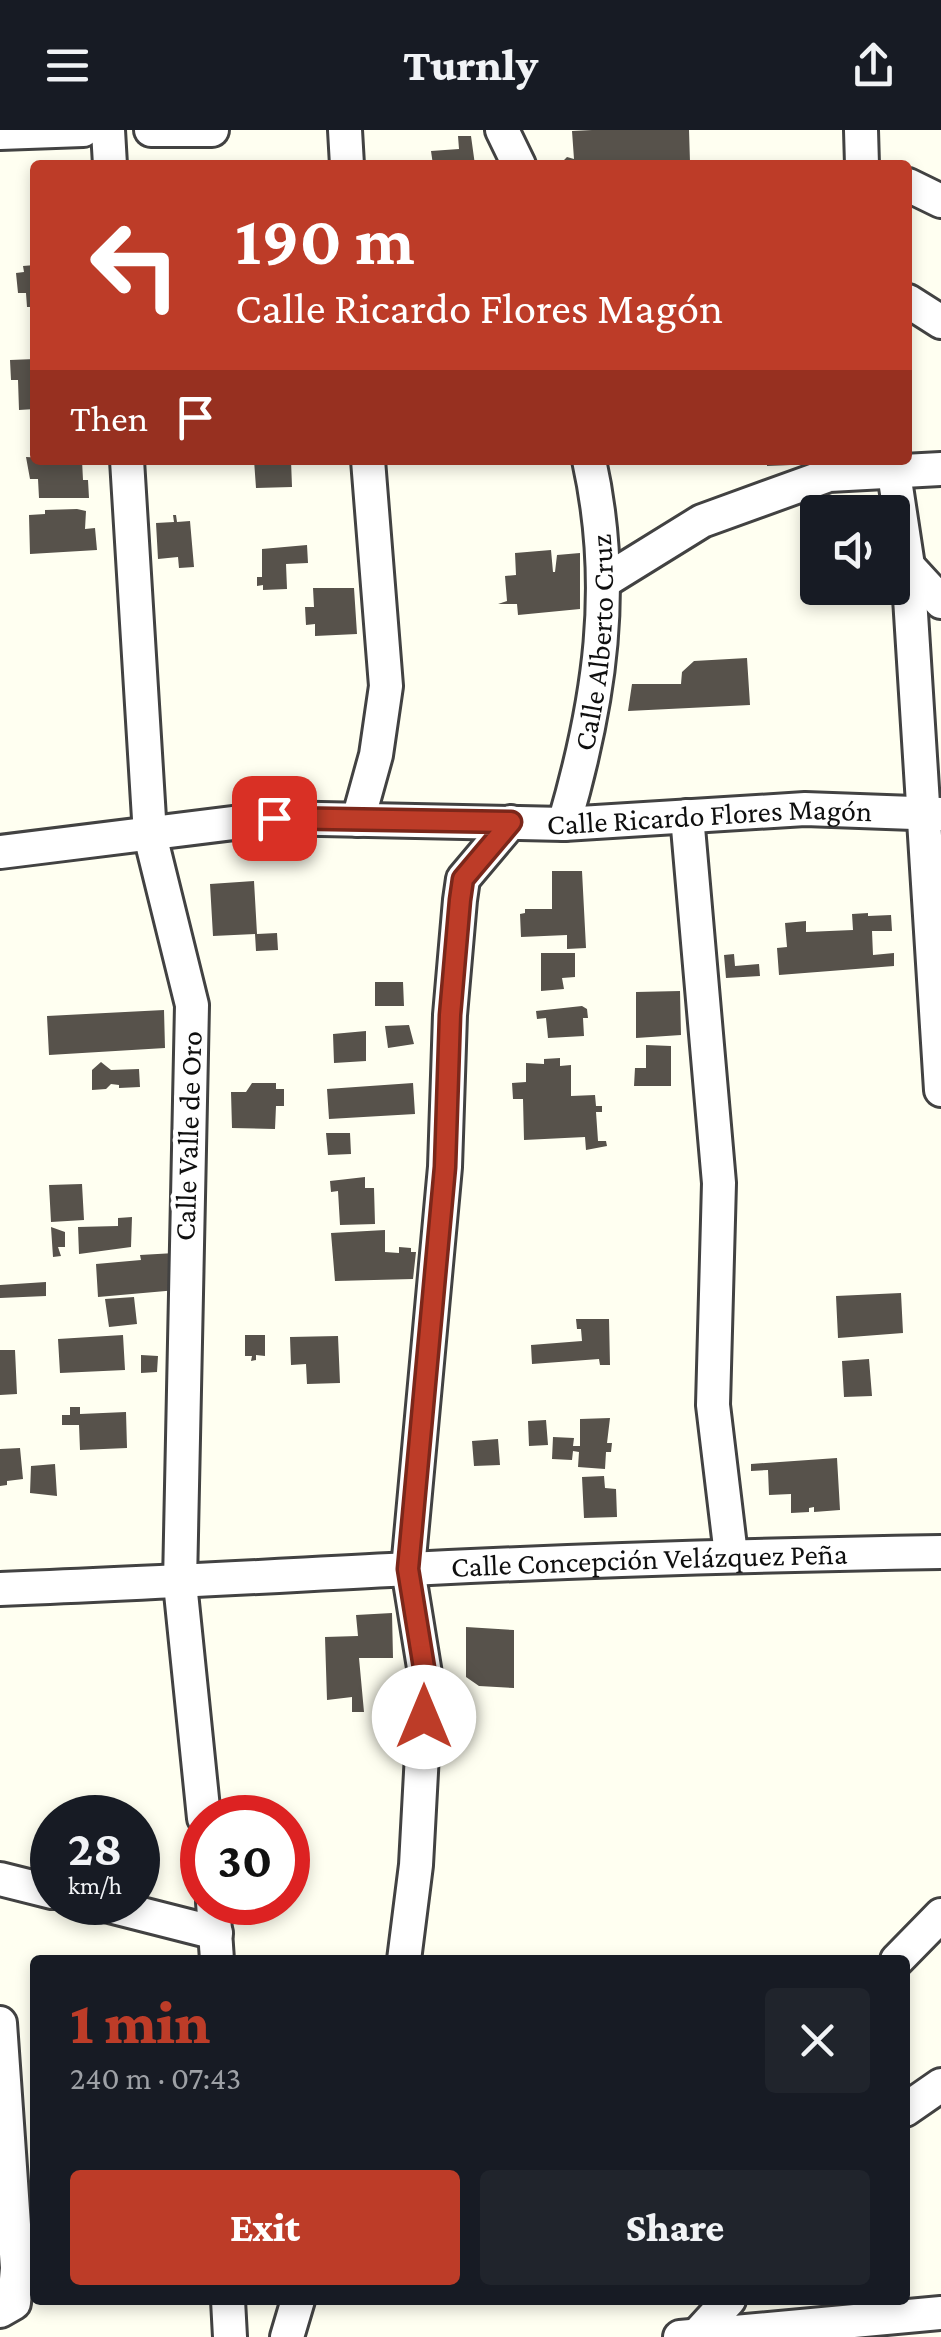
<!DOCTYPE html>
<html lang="en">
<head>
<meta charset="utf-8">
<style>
  body { margin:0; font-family:"Crimson Pro",serif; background:#20242c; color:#f1f3f6; height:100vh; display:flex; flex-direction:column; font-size:38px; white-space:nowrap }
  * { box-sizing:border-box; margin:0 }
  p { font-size:32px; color:#9ea1a6 }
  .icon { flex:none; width:55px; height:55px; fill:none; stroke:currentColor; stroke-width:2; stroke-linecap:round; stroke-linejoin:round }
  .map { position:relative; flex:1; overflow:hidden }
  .sheet { position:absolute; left:30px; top:1825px; width:880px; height:350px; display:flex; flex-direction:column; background:#171b24; border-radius:10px; box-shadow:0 5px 15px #0003 }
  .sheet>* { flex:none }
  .guide { position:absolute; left:30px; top:30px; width:882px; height:305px; border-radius:10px; box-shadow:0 5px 15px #0003; background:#bd3c28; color:#fff; overflow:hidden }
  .tools { position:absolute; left:800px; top:365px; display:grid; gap:20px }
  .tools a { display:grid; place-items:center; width:110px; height:110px; border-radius:10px; background:#171b24; box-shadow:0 5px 15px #0003; font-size:50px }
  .speed { position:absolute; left:30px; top:1665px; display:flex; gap:20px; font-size:50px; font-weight:700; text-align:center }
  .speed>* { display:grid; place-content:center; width:130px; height:130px; border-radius:50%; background:#171b24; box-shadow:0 5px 15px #0003; line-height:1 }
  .speed small { font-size:25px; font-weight:400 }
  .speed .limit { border:15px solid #d22; background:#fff; color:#111 }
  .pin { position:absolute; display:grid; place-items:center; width:85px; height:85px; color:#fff; margin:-42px; border-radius:20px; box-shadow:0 5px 15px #0006 }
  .me { position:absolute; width:110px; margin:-55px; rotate:0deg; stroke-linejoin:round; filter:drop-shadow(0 0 8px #0008) }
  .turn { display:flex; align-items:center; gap:35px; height:210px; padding:0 40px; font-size:45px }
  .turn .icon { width:130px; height:130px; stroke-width:2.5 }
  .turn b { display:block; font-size:70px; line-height:85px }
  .then { display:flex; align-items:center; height:95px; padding:0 40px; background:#0003; gap:20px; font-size:38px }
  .round { display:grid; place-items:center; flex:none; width:105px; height:105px; border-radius:10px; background:#20242c }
  .overview { display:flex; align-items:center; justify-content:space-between; height:170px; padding:0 40px }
  h1 { font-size:60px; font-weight:800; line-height:75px; color:#bd3c28 }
  .cta { display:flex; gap:20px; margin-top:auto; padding:20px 40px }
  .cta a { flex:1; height:115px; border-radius:10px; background:#bd3c28; color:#fff; font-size:40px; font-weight:800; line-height:115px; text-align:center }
  .cta a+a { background:#20242c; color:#f1f3f6 }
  header { display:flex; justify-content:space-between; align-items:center; height:130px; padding:0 40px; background:#171b24; font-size:45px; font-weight:800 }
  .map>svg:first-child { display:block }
  .building { fill:#57524b }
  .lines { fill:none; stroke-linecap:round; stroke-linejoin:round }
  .minor-casing { stroke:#424242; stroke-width:38 }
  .minor { stroke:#fff; stroke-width:32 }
  .route-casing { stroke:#7b271a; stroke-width:25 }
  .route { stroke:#bd3c28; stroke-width:18 }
  .labels { text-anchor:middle; stroke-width:10; stroke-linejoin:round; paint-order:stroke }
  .street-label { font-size:30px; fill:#0f0f0f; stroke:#fff }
</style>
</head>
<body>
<header><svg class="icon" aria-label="menu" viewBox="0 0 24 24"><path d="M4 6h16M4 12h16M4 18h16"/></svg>Turnly<svg class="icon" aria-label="share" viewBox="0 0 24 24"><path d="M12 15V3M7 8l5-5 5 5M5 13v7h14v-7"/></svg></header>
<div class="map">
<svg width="941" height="2207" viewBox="0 0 941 2207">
  <rect width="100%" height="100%" fill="#fffff1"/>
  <path class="building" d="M592,0H689L690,32L560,34L567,27L574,29L572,1Z
    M458,6H471L475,35H433L431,21L459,19Z
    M35,135V177H27L26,163H18L16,143L24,142L23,136Z
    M35,229V279L19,280L18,250H11L10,230Z
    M26,327L82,330L83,350H88L89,368H39L38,349H30Z
    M254,330H291L292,357L256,358Z
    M767,330H838V333L767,336Z
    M77,379L86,381L85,399L95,398L97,420L30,424L29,385L45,384V380Z
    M173,385H176L177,392L190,391L194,437L179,438L178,427L158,429L156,393L174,392Z
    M307,415L308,433L286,434L287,459L263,460V455L257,456V447H262V419Z
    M551,420L553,442H555L557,425L580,423V479L518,485L517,474H498L507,471L505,446L516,445L515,423Z
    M313,458H354L357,504L315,506V494L306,495L305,477H314Z
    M747,528L750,575L628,581L632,554H681L682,542L694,531Z
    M552,741H582L586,818L567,819V805L521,807L520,784L525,783V779H552Z
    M254,751L257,804L277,803L278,820L256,821L255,804L213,806L210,754Z
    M868,783V786L891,785L892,801H872L873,825L894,823V836L779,845L777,818L787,817L785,793L806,791V802L853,800L852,784Z
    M541,823H575V847L562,848L564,859L541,861Z
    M734,824L735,836L759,834L760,846L726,848L724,825Z
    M375,852H403L404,876H375Z
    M680,861L681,905L636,908V862Z
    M582,876L587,879L588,888H583L584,906L548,908L546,888L537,889L536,881Z
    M164,880L165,918L49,925L47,886Z
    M409,895L414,914L388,918L385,896Z
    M366,901V931L334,933L333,904Z
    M646,915L671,916V956H634L635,938H646Z
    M560,928V936L571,935V966L595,965L596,976H602V982H596L598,1011H606L607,1016L586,1020L585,1007L524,1010L523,969H513L512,953L526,952V933L544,934V929Z
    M101,932L111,940L139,939L140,957L119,958V955L111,954L106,959L92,960V940Z
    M252,953H276V959H284V976H276L275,999L232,998L231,962H246Z
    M413,953L415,984L329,989L327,959Z
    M326,1003H350L351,1024L328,1025Z
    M365,1047V1058H374L375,1094L340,1095L338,1061L331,1062L330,1051Z
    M82,1054L84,1090L51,1092L49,1055Z
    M132,1087L131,1117L79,1124L78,1097L118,1096V1088Z
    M51,1097L65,1102V1117H58L61,1126L53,1127Z
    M385,1100V1122L399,1123V1117L411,1118V1122H416L413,1149L335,1151L331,1103Z
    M175,1123L177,1160L98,1167L96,1134L141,1130L140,1125Z
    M46,1152V1166L0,1168V1155Z
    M901,1163L903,1203L838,1208L836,1166Z
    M134,1167L137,1194L109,1197L105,1169Z
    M576,1189H609L610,1235H600L599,1229L532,1234L531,1215L582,1211L581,1199H577Z
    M123,1205L125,1240L60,1243L58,1209Z
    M245,1205H265V1226L256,1225V1230L251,1231L252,1226H245Z
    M338,1206L340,1253L307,1254L306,1234L291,1235L290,1207Z
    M0,1220H15L17,1264L0,1265Z
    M141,1225L158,1226L157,1242L141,1243Z
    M869,1229L872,1266L844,1267L842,1231Z
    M70,1277H80V1284L126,1282L127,1318L80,1320L79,1295H62V1285H70Z
    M610,1288L607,1313H612L611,1322H606L605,1339L578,1337L579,1322L573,1321L572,1330L552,1329L553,1307L574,1308L573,1316H580V1289Z
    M546,1290L548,1315L529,1316L528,1291Z
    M498,1309L500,1335L474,1336L472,1311Z
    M20,1318L23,1349L7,1351V1355L0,1356V1319Z
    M837,1328L840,1380L814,1382V1377L809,1378V1382L791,1383V1364L769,1365L768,1340L751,1341V1334Z
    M55,1334L57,1366L30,1363L31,1336Z
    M604,1346L605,1358L616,1359L617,1387L584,1388L582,1347Z
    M392,1483L393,1528H359L364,1582H352V1567L327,1570L325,1507L358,1506L356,1485Z
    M466,1497L514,1500V1558L479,1556L466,1547Z"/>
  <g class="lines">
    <defs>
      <g id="minor">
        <path d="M108,0L110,35"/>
        <path d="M151,0H212"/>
        <path d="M345,0L347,35"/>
        <path d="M502,0L519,35"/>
        <path d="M861,0L862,35"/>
        <path d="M0,3L83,0"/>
        <path d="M908,55L941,71"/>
        <path d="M908,171L941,192"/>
        <path d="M127,330L150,705L192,875L180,1453L204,1688"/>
        <path d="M892,330L908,436L941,960"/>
        <path d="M908,436L941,472"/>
        <path d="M605,451L702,391L829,345L941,339"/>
        <path d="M687,686L719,1053L713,1275L731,1425"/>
        <path d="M358,690L376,625L386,556L368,330"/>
        <path id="s1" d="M564,694C600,571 617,456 589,330"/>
        <path id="s2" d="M0,722L274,688L564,694L805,679L941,684"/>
        <path id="s3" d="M0,1459C137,1454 273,1446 410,1439C587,1430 764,1425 941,1422"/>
        <path d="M0,1749L52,1762"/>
        <path d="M94,1772L216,1803"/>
        <path d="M213,1772L217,1830"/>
        <path d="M404,1830L416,1735L426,1550L408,1439L445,1037L450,885L460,770L463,749L511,692"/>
        <path d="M897,1830L941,1785"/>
        <path d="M0,1893L17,2138L14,2173L0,2181"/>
        <path d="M905,1980L941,1955"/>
        <path d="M228,2170L230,2207"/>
        <path d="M697,2205L729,2170"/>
        <path d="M287,2207L298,2170"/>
        <path d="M680,2207L941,2183"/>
      </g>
    </defs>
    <use href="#minor" class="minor-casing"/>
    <use href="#minor" class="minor"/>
  </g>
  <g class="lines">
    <defs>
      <path id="route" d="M274,688L511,692L463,749L460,770L450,885L445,1037L408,1439L426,1550L424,1587"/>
    </defs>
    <use href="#route" class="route-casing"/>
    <use href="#route" class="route"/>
  </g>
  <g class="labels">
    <g class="street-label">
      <text dy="10" stroke="none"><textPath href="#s1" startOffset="185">Calle Alberto Cruz</textPath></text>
      <text dy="10" stroke="none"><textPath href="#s2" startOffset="712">Calle Ricardo Flores Magón</textPath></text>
      <text transform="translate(188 1006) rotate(-88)" y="10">Calle Valle de Oro</text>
      <text dy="10" stroke="none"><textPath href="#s3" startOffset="650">Calle Concepción Velázquez Peña</textPath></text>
    </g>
  </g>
</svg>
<div class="tools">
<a><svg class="icon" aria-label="sound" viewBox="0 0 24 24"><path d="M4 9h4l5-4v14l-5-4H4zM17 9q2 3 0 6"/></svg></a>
</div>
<div class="speed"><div>28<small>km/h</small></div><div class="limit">30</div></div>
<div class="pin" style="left:274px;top:688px;background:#d93025"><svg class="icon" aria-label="arrive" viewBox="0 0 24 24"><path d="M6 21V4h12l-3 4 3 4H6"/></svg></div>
<svg class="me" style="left:424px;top:1587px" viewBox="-20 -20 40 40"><circle r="19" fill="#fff"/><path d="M0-13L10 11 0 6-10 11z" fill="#bd3c28"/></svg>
<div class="guide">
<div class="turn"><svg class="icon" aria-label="left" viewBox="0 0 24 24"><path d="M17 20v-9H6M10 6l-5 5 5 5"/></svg><div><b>190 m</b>Calle Ricardo Flores Magón</div></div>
<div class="then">Then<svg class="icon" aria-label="arrive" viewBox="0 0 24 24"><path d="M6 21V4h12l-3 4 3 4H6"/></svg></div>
</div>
<section class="sheet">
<div class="overview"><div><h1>1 min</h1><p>240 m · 07:43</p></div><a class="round"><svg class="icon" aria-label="close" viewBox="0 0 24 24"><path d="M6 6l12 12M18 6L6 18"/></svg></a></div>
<div class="cta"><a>Exit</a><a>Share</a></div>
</section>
</div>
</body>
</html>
